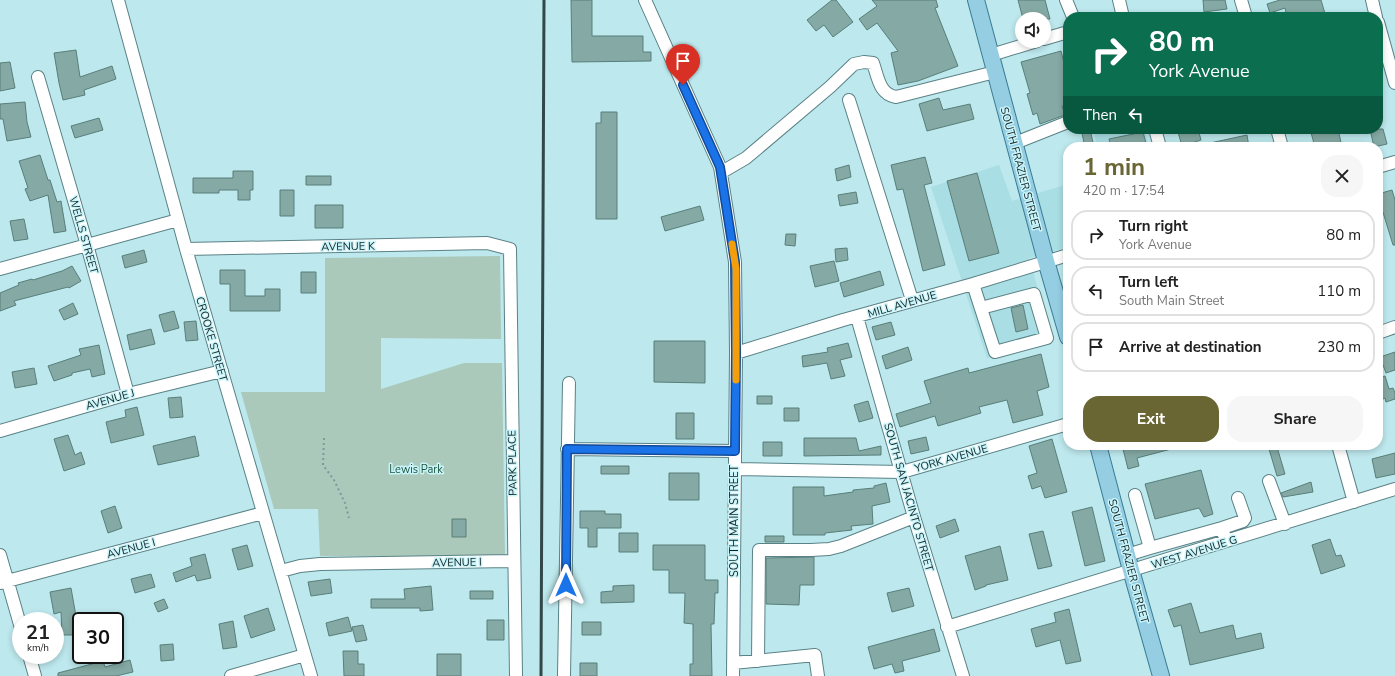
<!DOCTYPE html>
<html lang="en">
<head>
<meta charset="utf-8">
<style>
  body { margin:0; font-family:"Nunito Sans",sans-serif; background:#f6f6f6; color:#222; height:100vh; display:flex; flex-direction:column; font-size:15px; white-space:nowrap }
  * { box-sizing:border-box; margin:0 }
  p { font-size:13px; color:#767676 }
  .icon { flex:none; width:22px; height:22px; fill:none; stroke:currentColor; stroke-width:2; stroke-linecap:round; stroke-linejoin:round }
  .map { position:relative; flex:1; overflow:hidden }
  .drawer { position:absolute; left:1063px; top:142px; width:320px; height:308px; display:flex; flex-direction:column; background:#fff; border-radius:16px; box-shadow:0 2px 6px #0003 }
  .drawer>* { flex:none }
  .banner { position:absolute; left:1063px; top:12px; width:320px; height:122px; border-radius:16px; box-shadow:0 2px 6px #0003; background:#0b6e4f; color:#fff; overflow:hidden }
  .tools { position:absolute; left:1015px; top:12px; display:grid; gap:8px }
  .tools a { display:grid; place-items:center; width:36px; height:36px; border-radius:50%; background:#fff; box-shadow:0 2px 6px #0003; font-size:20px }
  .speed { position:absolute; left:12px; top:612px; display:flex; gap:8px; font-size:20px; font-weight:700; text-align:center }
  .speed>* { display:grid; place-content:center; width:52px; height:52px; border-radius:50%; background:#fff; box-shadow:0 2px 6px #0003; line-height:1 }
  .speed small { font-size:10px; font-weight:400 }
  .speed .limit { border:2px solid #111; border-radius:6px; background:#fff; color:#111 }
  .pin { position:absolute; display:grid; place-items:center; width:34px; height:34px; color:#fff; margin:-41px -17px; border-radius:50% 50% 50% 0; rotate:-45deg; box-shadow:0 0 4px #0007 }
  .pin .icon { rotate:45deg }
  .me { position:absolute; width:44px; margin:-22px; rotate:0deg; stroke-linejoin:round; filter:drop-shadow(0 0 3px #0008) }
  .turn { display:flex; align-items:center; gap:14px; height:84px; padding:0 20px; font-size:18px }
  .turn .icon { width:52px; height:52px; stroke-width:2.5 }
  .turn b { display:block; font-size:28px; line-height:34px }
  .then { display:flex; align-items:center; height:38px; padding:0 20px; background:#0003; gap:8px; font-size:15px }
  .round { display:grid; place-items:center; flex:none; width:42px; height:42px; border-radius:16px; background:#f6f6f6 }
  .overview { display:flex; align-items:center; justify-content:space-between; height:68px; padding:0 20px }
  h1 { font-size:24px; font-weight:700; line-height:30px; color:#6a6633 }
  .cta { display:flex; gap:8px; margin-top:auto; padding:8px 20px }
  .cta a { flex:1; height:46px; border-radius:16px; background:#6a6633; color:#fff; font-size:16px; font-weight:700; line-height:46px; text-align:center }
  .cta a+a { background:#f6f6f6; color:#222 }
  ul { padding:0; list-style:none }
  li { display:flex; align-items:center; gap:12px; height:50px; margin:0 8px 6px; padding:0 12px; border:2px solid #e0e0e0; border-radius:16px }
  li div { flex:1 }
  li b { display:block; font-size:15px }
  li em { font-style:normal }
  .map>svg:first-child { display:block }
  .built { fill:#a9dee4 }
  .green { fill:#aac9ba }
  .building { fill:#85a9a4; stroke:#587f7a }
  .lines { fill:none; stroke-linecap:round; stroke-linejoin:round }
  .minor-casing { stroke:#5a8286; stroke-width:14 }
  .major-casing { stroke:#397c93; stroke-width:18 }
  .path { stroke:#7a9b9e; stroke-width:2; stroke-dasharray:2 3; stroke-linecap:butt }
  .minor { stroke:#fff; stroke-width:12 }
  .major { stroke:#95cde2; stroke-width:16 }
  .rail { stroke:#314749; stroke-width:3 }
  .route-casing { stroke:#114b97; stroke-width:10 }
  .route { stroke:#1a73e8; stroke-width:7 }
  .slow { stroke:#f59e0b; stroke-width:7 }
  .labels { text-anchor:middle; stroke-width:3; stroke-linejoin:round; paint-order:stroke }
  .street-label { font-size:11px; fill:#112224; stroke:#c9f5fa }
  .park-label { font-size:11px; fill:#1b553f; stroke:#c9f5fa }
</style>
</head>
<body>
<div class="map">
<svg width="1395" height="676" viewBox="0 0 1395 676">
  <rect width="100%" height="100%" fill="#bde8ed"/>
  <path class="built" d="M1093,129H1144L1149,147H1097Z
    M999,165L1012,201L1068,184V247L1029,258L1053,341L987,358L931,187Z"/>
  <path class="green" d="M500,256L501,339L381,338V389L464,363H502L505,556H320L318,509H274L241,392H325V258Z"/>
  <path class="building" d="M571,0H592V36H643V52H651V61L572,62Z
    M832,0H836L853,22L833,37L824,25L816,31L807,20Z
    M872,0H936L938,7L935,8L958,66L918,81L898,85L891,53L898,51L877,23L867,30L859,19L877,6Z
    M1018,0H1045L1050,19H1023Z
    M1203,0H1225L1227,9L1204,12Z
    M1280,0H1321L1326,17H1287L1285,8L1270,13L1267,4Z
    M76,50L80,77L112,66L116,79L84,90L85,95L63,100L59,83L54,53Z
    M1061,51L1068,78V105L1062,106L1065,115L1040,124L1037,113L1033,115L1027,94L1030,93L1021,62Z
    M10,62L15,88L0,91V63Z
    M939,98L943,110L970,104L974,119L927,131L919,104Z
    M25,102L27,122L31,137L7,141L3,119H0V104Z
    M601,112H617V219H596V123H601Z
    M99,118L103,130L75,138L71,126Z
    M1081,129H1090L1094,147H1085Z
    M1188,129H1198L1201,140L1182,146L1178,132Z
    M1310,129H1338L1342,147H1315Z
    M1370,129H1383L1387,144L1374,147Z
    M1143,132L1147,147H1111L1109,139Z
    M1247,135L1249,147H1211L1210,143Z
    M40,155L48,180H50L57,202L61,201L66,231L54,233L48,195L30,201L25,189L28,188L19,161Z
    M925,157L932,183L924,185L945,265L923,271L903,189L897,190L891,165Z
    M849,165L851,177L837,181L835,169Z
    M233,171H253V190H250V200H238V190H219V193H193V178H233Z
    M977,173L999,253L969,261L947,181Z
    M306,176H331V185H306Z
    M280,190H294V216H280Z
    M1392,190L1395,200V245H1393L1378,196V194Z
    M856,192L858,203L840,206L838,195Z
    M315,205H343V228H315Z
    M700,206L704,220L665,231L661,217Z
    M24,219L28,239L14,241L10,221Z
    M786,234H796L795,246L785,245Z
    M847,248L848,260L836,262L835,249Z
    M144,250L147,262L125,268L122,256Z
    M834,261L839,281L815,287L810,266Z
    M72,266L81,281L69,288L68,287L14,301L16,305L0,311V293L19,285L18,283L32,279L33,280L62,271Z
    M220,270H245V296H265V289H280V311H230V284H220Z
    M880,271L884,285L844,297L840,283Z
    M301,272H316V293H301Z
    M73,303L78,314L64,320L59,310Z
    M1023,305L1028,329L1016,332L1011,308Z
    M174,311L179,328L164,332L159,315Z
    M196,321L198,340L186,341L184,322Z
    M891,322L895,335L876,340L872,327Z
    M151,329L155,344L130,350L127,335Z
    M654,341H705V383L654,382Z
    M848,343L852,357L840,360L845,376L831,379L827,363L803,367L802,356L828,352L827,348Z
    M99,345L105,374L92,377L90,369L72,373V375L54,381L48,366L81,355L79,349Z
    M908,347L912,360L886,369L882,356Z
    M1395,352V370L1386,373L1380,357Z
    M1041,354L1049,387L1037,391L1043,415L1013,423L1007,400L979,407L981,413L938,426L935,416L900,427L896,414L931,403L924,381L968,368L969,373Z
    M34,368L37,384L15,388L12,372Z
    M1385,376L1389,389L1393,388L1395,393V399L1386,402L1385,398L1381,400L1378,390V378Z
    M757,396H772V404H757Z
    M181,397L183,417L170,418L168,398Z
    M868,401L873,418L859,422L854,405Z
    M137,407L144,435L111,443L106,422L126,417L125,410Z
    M784,408H799V421H784Z
    M676,413H694V439H676Z
    M68,435L75,455L81,452L85,464L64,471L54,439Z
    M195,436L199,456L158,465L153,446Z
    M926,437L929,450L911,454L908,441Z
    M804,438H856L859,451L881,446V455L804,456Z
    M1052,439L1067,492L1045,498L1041,486L1032,489L1028,476L1037,473L1029,446Z
    M763,442H782V456H763Z
    M1122,445H1175V448L1137,458L1139,466L1128,469Z
    M1277,447L1285,474L1277,476L1269,449Z
    M1395,453V474L1376,478L1372,459Z
    M601,466H629V474H601Z
    M1201,470L1213,514L1204,517L1199,508L1155,519L1145,484Z
    M669,473H699V500H669Z
    M1311,482L1313,492L1283,497L1281,493Z
    M886,483L890,502L872,506L873,524L851,526L852,530L825,533V535H793V487H824V496L853,492V490L874,488V486Z
    M115,506L122,528L108,533L101,511Z
    M1092,507L1105,561L1085,566L1072,512Z
    M580,511H605V514H621V528H597V547H588V528H580Z
    M452,519H466V537H452Z
    M955,519L959,531L940,538L936,526Z
    M1043,531L1052,566L1038,569L1029,534Z
    M619,533H638V552H619Z
    M765,536H784V542H765Z
    M1330,539L1336,556L1341,555L1345,566L1321,574L1312,545Z
    M247,545L253,566L238,570L232,549Z
    M653,545H705V580H718V593H715L714,624H711L712,676H690V664H693V624L684,623L685,593H669V570H653Z
    M1000,546L1008,580L986,585V586L975,590L965,556Z
    M205,554L211,578L197,581L195,575L176,582L173,573L192,566L190,558Z
    M814,557V585H800L799,605L766,604V558Z
    M151,574L155,587L135,593L131,579Z
    M330,579L332,593L311,596L308,582Z
    M634,585V602L601,603V592L613,591V586Z
    M431,586L433,610L420,611V608H371V599H405L404,589Z
    M71,588L77,622H81V635H62L61,612L54,614L50,592Z
    M909,588L914,606L892,612L887,593Z
    M470,591H493V599H470Z
    M164,599L168,608L158,612L154,603Z
    M1191,603L1200,633L1233,625L1236,639L1261,633L1264,648L1190,665L1181,625L1174,627L1168,610Z
    M268,608L275,630L251,638L244,616Z
    M1069,609L1081,661L1066,664L1060,640L1036,647L1031,629L1056,622L1054,613Z
    M348,617L352,631L329,636L326,623Z
    M487,620H504V640H487Z
    M233,621L237,647L223,649L219,624Z
    M582,622H601V635H582Z
    M363,625L367,640L356,642L352,627Z
    M934,629L940,651L902,661L904,671L895,673L892,664L874,669L868,647Z
    M173,644L174,660L161,661L160,645Z
    M343,651H358V664H364V676H344Z
    M437,654H461V676H437Z
    M130,660L133,672L116,676H58V673L103,661L105,667Z
    M580,663H597V676H580Z"/>
  <g class="lines">
    <defs>
      <path id="minor" d="M118,0L186,249L311,676
        M645,0L720,167L735,262L736,353L733,676
        M1066,0L1073,17
        M1119,0L1123,17
        M1241,0L1246,17
        M1372,0L1376,17
        M1378,22L1395,83
        M1044,39L1068,32
        M991,55L1037,41
        M38,77L87,245L128,394
        M849,100L912,300
        M1155,129L1160,147
        M1277,129L1282,147
        M1015,143L1068,122
        M1378,167L1395,162
        M722,172L746,158L830,87L854,64L864,62L873,63C878,77 879,94 896,97L995,72
        M186,249L487,243L510,249L516,676
        M0,269L178,220
        M973,284L995,352L1047,338L1034,294L981,308
        M857,317L914,517L963,676
        M1378,333L1395,327
        M736,353L843,320L973,284L1068,255
        M0,431L128,394L222,371
        M1338,445L1354,502
        M567,449L735,451
        M735,469L902,472L1068,424
        M1269,481L1285,524
        M1135,495L1150,548L1222,528
        M1224,535L1222,528L1243,521L1245,518L1238,498
        M0,555L21,628
        M1127,555L1150,548
        M281,571L300,566L320,564L514,561
        M0,583L263,513
        M947,627L1395,489
        M29,655L35,676
        M758,661L759,550H811L829,549L841,546L914,517
        M733,663L815,655L818,676
        M231,676L305,655
        M564,676L569,383"/>
      <path id="major" d="M976,0L1046,261L1068,337
        M1098,445L1131,570L1161,676"/>
    </defs>
    <use href="#minor" class="minor-casing"/>
    <use href="#major" class="major-casing"/>
    <path class="path" d="M324,438L323,465L334,480L345,503L349,518"/>
    <use href="#minor" class="minor"/>
    <use href="#major" class="major"/>
    <path class="rail" d="M541,676L544,0"/>
  </g>
  <g class="lines">
    <defs>
      <path id="route" d="M566,585L567,449L735,451L736,353L735,262L720,167L683,85"/>
    </defs>
    <use href="#route" class="route-casing"/>
    <use href="#route" class="route"/>
    <path class="slow" d="M732,244L736,269V380"/>
  </g>
  <g class="labels">
    <g class="street-label">
      <text transform="translate(1021 169) rotate(75)" y="4">SOUTH FRAZIER STREET</text>
      <text transform="translate(84 235) rotate(74)" y="4">WELLS STREET</text>
      <text transform="translate(348 246) rotate(-1)" y="4">AVENUE K</text>
      <text transform="translate(902 304) rotate(-16)" y="4">MILL AVENUE</text>
      <text transform="translate(212 339) rotate(74)" y="4">CROOKE STREET</text>
      <text transform="translate(110 399) rotate(-16)" y="4">AVENUE J</text>
      <text transform="translate(951 458) rotate(-16)" y="4">YORK AVENUE</text>
      <text transform="translate(512 463) rotate(-91)" y="4">PARK PLACE</text>
      <text transform="translate(909 497) rotate(74)" y="4">SOUTH SAN JACINTO STREET</text>
      <text transform="translate(734 521) rotate(-90)" y="4">SOUTH MAIN STREET</text>
      <text transform="translate(131 548) rotate(-15)" y="4">AVENUE I</text>
      <text transform="translate(1194 552) rotate(-17)" y="4">WEST AVENUE G</text>
      <text transform="translate(1129 561) rotate(75)" y="4">SOUTH FRAZIER STREET</text>
      <text transform="translate(457 562) rotate(-1)" y="4">AVENUE I</text>
    </g>
    <g class="park-label">
      <text x="416" y="473">Lewis Park</text>
    </g>
  </g>
</svg>
<div class="tools">
<a><svg class="icon" aria-label="sound" viewBox="0 0 24 24"><path d="M4 9h4l5-4v14l-5-4H4zM17 9q2 3 0 6"/></svg></a>
</div>
<div class="speed"><div>21<small>km/h</small></div><div class="limit">30</div></div>
<div class="pin" style="left:683px;top:85px;background:#d93025"><svg class="icon" aria-label="arrive" viewBox="0 0 24 24"><path d="M6 21V4h12l-3 4 3 4H6"/></svg></div>
<svg class="me" style="left:566px;top:585px" viewBox="-20 -20 40 40"><path d="M0-17L14 15 0 8-14 15z" fill="#1a73e8" stroke="#fff" stroke-width="4"/></svg>
<div class="banner">
<div class="turn"><svg class="icon" aria-label="right" viewBox="0 0 24 24"><path d="M7 20v-9h11M14 6l5 5-5 5"/></svg><div><b>80 m</b>York Avenue</div></div>
<div class="then">Then<svg class="icon" aria-label="left" viewBox="0 0 24 24"><path d="M17 20v-9H6M10 6l-5 5 5 5"/></svg></div>
</div>
<section class="drawer">
<div class="overview"><div><h1>1 min</h1><p>420 m · 17:54</p></div><a class="round"><svg class="icon" aria-label="close" viewBox="0 0 24 24"><path d="M6 6l12 12M18 6L6 18"/></svg></a></div>
<ul>
<li><svg class="icon" aria-label="right" viewBox="0 0 24 24"><path d="M7 20v-9h11M14 6l5 5-5 5"/></svg><div><b>Turn right</b><p>York Avenue</p></div><em>80 m</em></li>
<li><svg class="icon" aria-label="left" viewBox="0 0 24 24"><path d="M17 20v-9H6M10 6l-5 5 5 5"/></svg><div><b>Turn left</b><p>South Main Street</p></div><em>110 m</em></li>
<li><svg class="icon" aria-label="arrive" viewBox="0 0 24 24"><path d="M6 21V4h12l-3 4 3 4H6"/></svg><div><b>Arrive at destination</b></div><em>230 m</em></li>
</ul>
<div class="cta"><a>Exit</a><a>Share</a></div>
</section>
</div>
</body>
</html>
